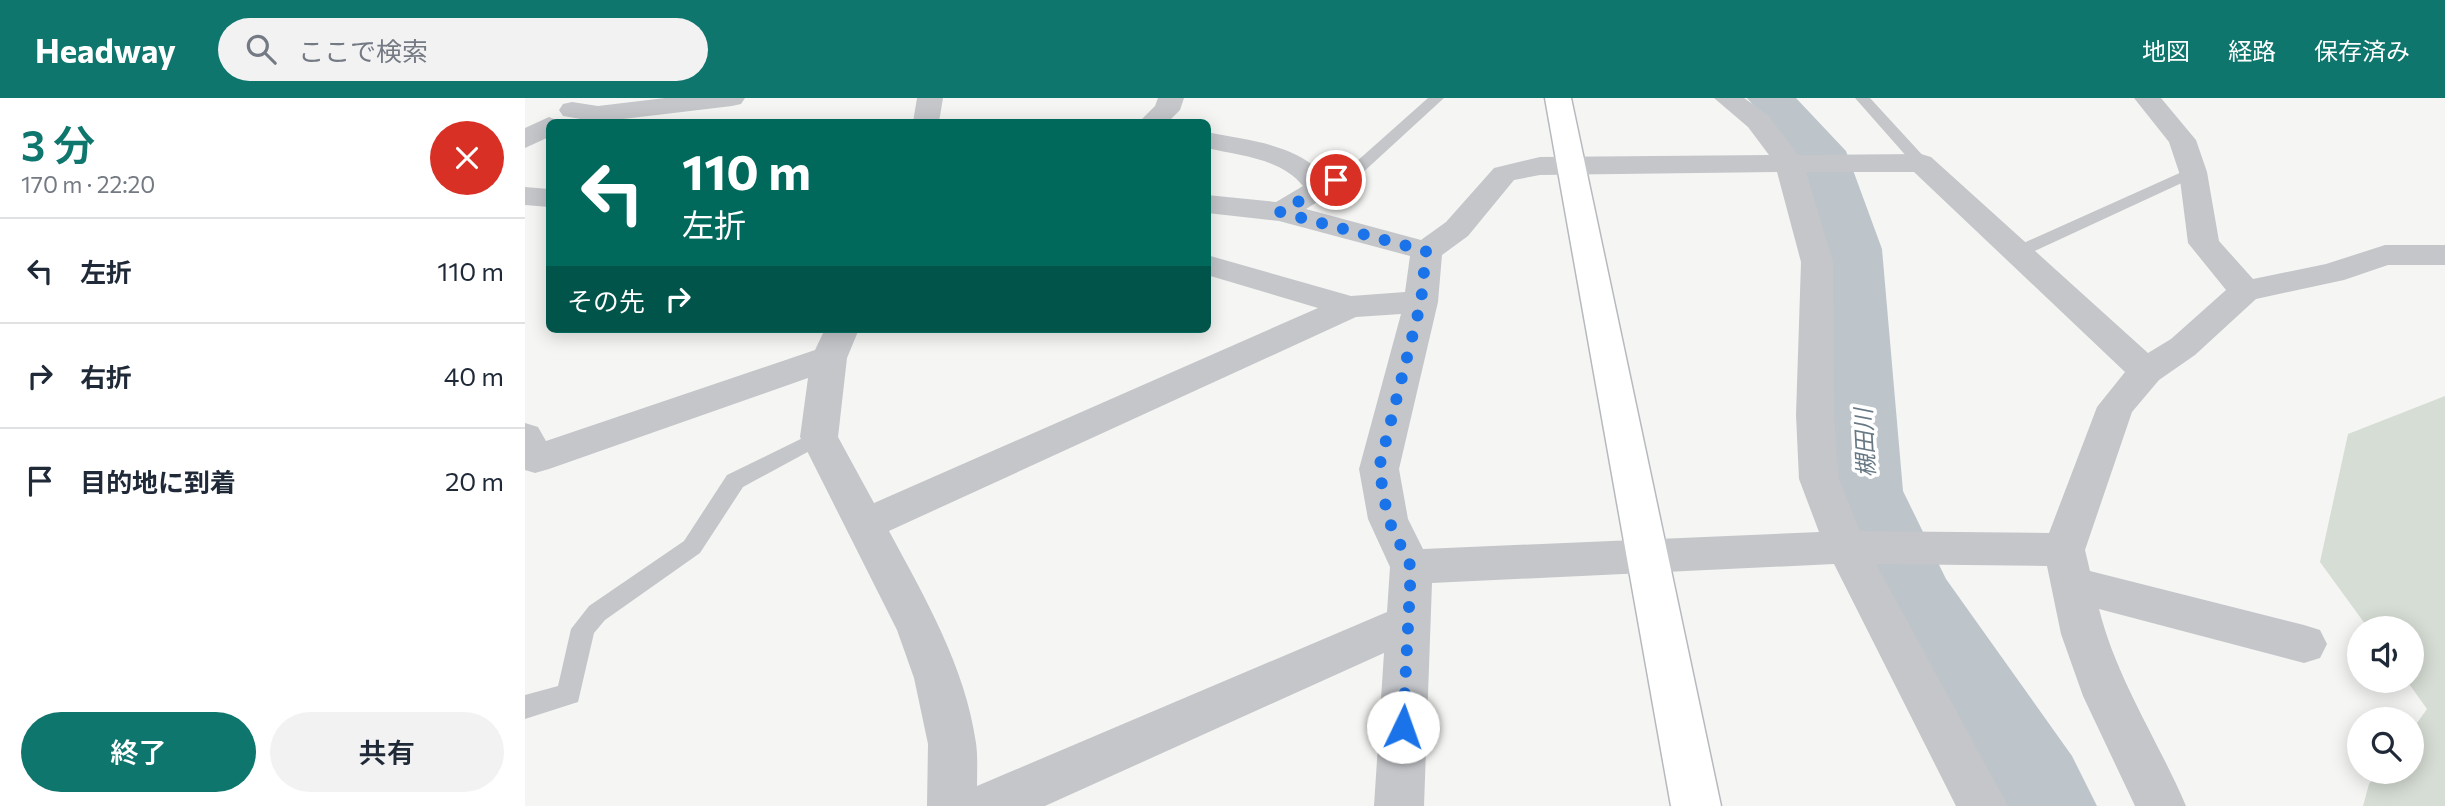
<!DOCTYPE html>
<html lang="ja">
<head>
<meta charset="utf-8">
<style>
  body { margin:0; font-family:Commissioner,"Noto Sans JP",sans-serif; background:#f2f2f3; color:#1f2937; height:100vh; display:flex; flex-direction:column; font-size:26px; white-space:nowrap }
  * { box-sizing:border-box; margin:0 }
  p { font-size:23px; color:#747a83 }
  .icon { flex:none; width:38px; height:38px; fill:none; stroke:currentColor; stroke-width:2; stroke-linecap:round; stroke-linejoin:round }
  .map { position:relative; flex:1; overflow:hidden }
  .sheet { display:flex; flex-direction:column; background:#fff; width:525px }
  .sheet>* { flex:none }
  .top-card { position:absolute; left:21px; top:21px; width:665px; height:214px; border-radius:10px; box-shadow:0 4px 18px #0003; background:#00695c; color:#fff; overflow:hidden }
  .tools { position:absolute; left:1822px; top:518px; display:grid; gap:14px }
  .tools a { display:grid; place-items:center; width:77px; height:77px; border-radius:50%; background:#fff; box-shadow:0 4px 18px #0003; font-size:35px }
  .pin { position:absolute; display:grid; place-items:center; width:60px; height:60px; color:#fff; margin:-30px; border:4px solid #fff; border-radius:50%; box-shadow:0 2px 7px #0007 }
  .me { position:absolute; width:77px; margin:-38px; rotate:3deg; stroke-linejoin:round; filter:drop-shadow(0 0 5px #0008) }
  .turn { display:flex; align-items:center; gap:24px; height:147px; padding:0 21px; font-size:32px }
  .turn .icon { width:91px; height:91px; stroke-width:2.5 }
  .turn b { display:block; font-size:49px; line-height:60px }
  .then { display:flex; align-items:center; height:66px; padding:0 21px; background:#0003; gap:14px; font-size:26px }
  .round { display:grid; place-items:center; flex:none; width:74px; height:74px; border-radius:37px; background:#f2f2f3 }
  .headline { display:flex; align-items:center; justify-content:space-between; height:119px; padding:0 21px }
  h1 { font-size:42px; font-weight:600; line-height:52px; color:#0f766e }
  .button { display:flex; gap:14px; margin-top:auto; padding:14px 21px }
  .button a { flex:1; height:80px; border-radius:42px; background:#0f766e; color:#fff; font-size:28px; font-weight:600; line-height:80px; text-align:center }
  .button a+a { background:#f2f2f3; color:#1f2937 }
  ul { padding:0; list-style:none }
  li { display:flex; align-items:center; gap:21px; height:105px; padding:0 21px; border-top:2px solid #e0e1e3 }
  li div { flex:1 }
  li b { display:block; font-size:26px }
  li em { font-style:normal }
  header { display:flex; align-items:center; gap:42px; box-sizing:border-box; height:98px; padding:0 35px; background:#0f766e; color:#fff }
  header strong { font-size:33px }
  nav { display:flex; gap:38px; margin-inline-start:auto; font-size:24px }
  .search { width:490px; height:63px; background:#f2f2f3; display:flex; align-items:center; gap:18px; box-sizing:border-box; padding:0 24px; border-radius:38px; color:#747a83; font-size:26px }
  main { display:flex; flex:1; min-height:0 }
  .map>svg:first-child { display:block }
  .green { fill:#d6ddd4 }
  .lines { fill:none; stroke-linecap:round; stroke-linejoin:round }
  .river { fill:#bdc5ca; fill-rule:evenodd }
  .secondary-casing { stroke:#b6b9be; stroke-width:3 }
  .lane { fill:#c4c6ca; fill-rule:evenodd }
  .street { fill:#c4c6ca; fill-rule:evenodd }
  .secondary { fill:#fff; fill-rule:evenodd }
  .route { stroke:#1a73e8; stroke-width:12; stroke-dasharray:0 21.6 }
  .labels { text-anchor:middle; stroke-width:7; stroke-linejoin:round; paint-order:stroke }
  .water-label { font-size:23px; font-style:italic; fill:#677985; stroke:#fff }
</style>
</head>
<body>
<header>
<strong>Headway</strong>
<div class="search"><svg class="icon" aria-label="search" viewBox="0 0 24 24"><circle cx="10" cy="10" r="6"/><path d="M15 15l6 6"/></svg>ここで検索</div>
<nav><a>地図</a><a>経路</a><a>保存済み</a></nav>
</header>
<main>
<section class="sheet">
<div class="headline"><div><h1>3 分</h1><p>170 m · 22:20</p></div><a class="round" style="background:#d93025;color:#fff"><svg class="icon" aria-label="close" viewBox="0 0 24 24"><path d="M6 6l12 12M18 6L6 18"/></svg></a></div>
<ul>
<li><svg class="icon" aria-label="left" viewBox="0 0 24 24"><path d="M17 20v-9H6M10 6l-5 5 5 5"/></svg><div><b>左折</b></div><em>110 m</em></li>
<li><svg class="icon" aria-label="right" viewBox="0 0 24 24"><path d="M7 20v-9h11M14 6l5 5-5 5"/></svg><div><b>右折</b></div><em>40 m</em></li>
<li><svg class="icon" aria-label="arrive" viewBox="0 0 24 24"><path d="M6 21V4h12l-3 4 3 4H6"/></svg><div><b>目的地に到着</b></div><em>20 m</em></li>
</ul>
<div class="button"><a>終了</a><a>共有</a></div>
</section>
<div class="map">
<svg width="1920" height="708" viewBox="0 0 1920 708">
  <rect width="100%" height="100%" fill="#f5f6f3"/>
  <path class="green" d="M1920,298V708H1838L1844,686L1854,674H1886L1887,632L1902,611L1882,583H1886V530H1843L1795,464L1823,336Z"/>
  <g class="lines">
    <path class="river" d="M1222,0H1271L1321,53L1357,151L1378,393L1421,481L1547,658L1572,708H1479L1365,525L1308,393L1301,151L1272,57Z"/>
    <defs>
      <path id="secondary" d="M1020,0H1046L1196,708H1146Z"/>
    </defs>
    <use href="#secondary" class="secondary-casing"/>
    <path class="lane" d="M903,0H919L834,78L801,93H789L787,90L789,87L822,72Z
      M1330,0H1345L1402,62L1404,65L1402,68H1390Z
      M1668,69L1676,74L1674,77L1497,159H1485L1482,155L1485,151Z
      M294,332L301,334L304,339L301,344L218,389L175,455L80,522L69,535L53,604L0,621V597L33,588L46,531L64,508L159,443L202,377Z"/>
    <path class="street" d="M140,0H220L216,6L207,8L73,24L38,18L34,12L38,6L47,4L73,8Z
      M392,0H418L414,24H388Z
      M633,0H659L655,12L643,24H614L630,8Z
      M1189,0H1219L1243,17L1273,57L1396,56L1406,59L1623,255L1646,241L1701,192L1663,145L1654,74L1644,44L1609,0H1636L1671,42L1682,74L1694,143L1728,181L1801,166L1860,147H1920V167H1863L1819,182L1731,201L1670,257L1634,282L1607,314L1560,452L1565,473L1779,527L1795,532L1802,546L1795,560L1779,565L1574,511C1592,582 1633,642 1661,708H1610L1558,598L1536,536L1522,468L1351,466L1483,708H1431L1309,466L907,485L899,708H849L859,555L520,708H402L403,646L389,580L372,532L275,339L283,280L24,371L10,375L0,372V325L13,329L21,343L290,252L300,231H334L322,260L313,339L349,405L793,210L682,177V157L826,198L880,194L885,158L754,123L682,115V97L751,104L778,88C756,60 715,58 682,50V34C731,44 779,46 810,90L805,96L781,111L896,142L921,124L969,70L1015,59L1244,57L1223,29ZM1252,74L1276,164L1271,317L1274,381L1294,434L898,451L883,421L874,371L913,204L917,157L943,138L989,82L1015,77ZM1281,74H1389L1600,274L1572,309L1524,435L1335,433L1314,381L1309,317L1308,164ZM876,216L834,371L843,421L865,469L862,514L452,688C452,674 453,659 451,645C440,568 400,500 364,433L831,219Z
      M24,19L36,24H24V39L0,50V30Z
      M0,89L24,91V109L0,107Z"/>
    <use href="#secondary" class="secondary"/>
  </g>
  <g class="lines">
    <path class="route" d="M811,82L755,114L901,153L896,204L854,370L863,421L886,469L878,629"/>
  </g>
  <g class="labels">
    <g class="water-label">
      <text transform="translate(1340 345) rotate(-93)" y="8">槻田川</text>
    </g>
  </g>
</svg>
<div class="tools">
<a><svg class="icon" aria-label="sound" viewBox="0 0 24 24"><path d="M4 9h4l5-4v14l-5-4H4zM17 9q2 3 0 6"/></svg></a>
<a><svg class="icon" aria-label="search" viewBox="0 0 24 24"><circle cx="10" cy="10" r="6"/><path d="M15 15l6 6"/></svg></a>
</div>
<div class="pin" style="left:811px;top:82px;background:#d93025"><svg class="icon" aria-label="arrive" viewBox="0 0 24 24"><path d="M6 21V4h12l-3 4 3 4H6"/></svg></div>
<svg class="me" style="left:878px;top:629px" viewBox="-20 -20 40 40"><circle r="19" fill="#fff"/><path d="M0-13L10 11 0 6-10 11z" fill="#1a73e8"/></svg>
<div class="top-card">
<div class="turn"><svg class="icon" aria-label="left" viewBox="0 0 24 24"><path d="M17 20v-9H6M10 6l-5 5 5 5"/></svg><div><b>110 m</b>左折</div></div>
<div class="then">その先<svg class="icon" aria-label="right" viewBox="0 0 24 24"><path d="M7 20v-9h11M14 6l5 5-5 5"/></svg></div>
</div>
</div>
</main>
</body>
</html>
